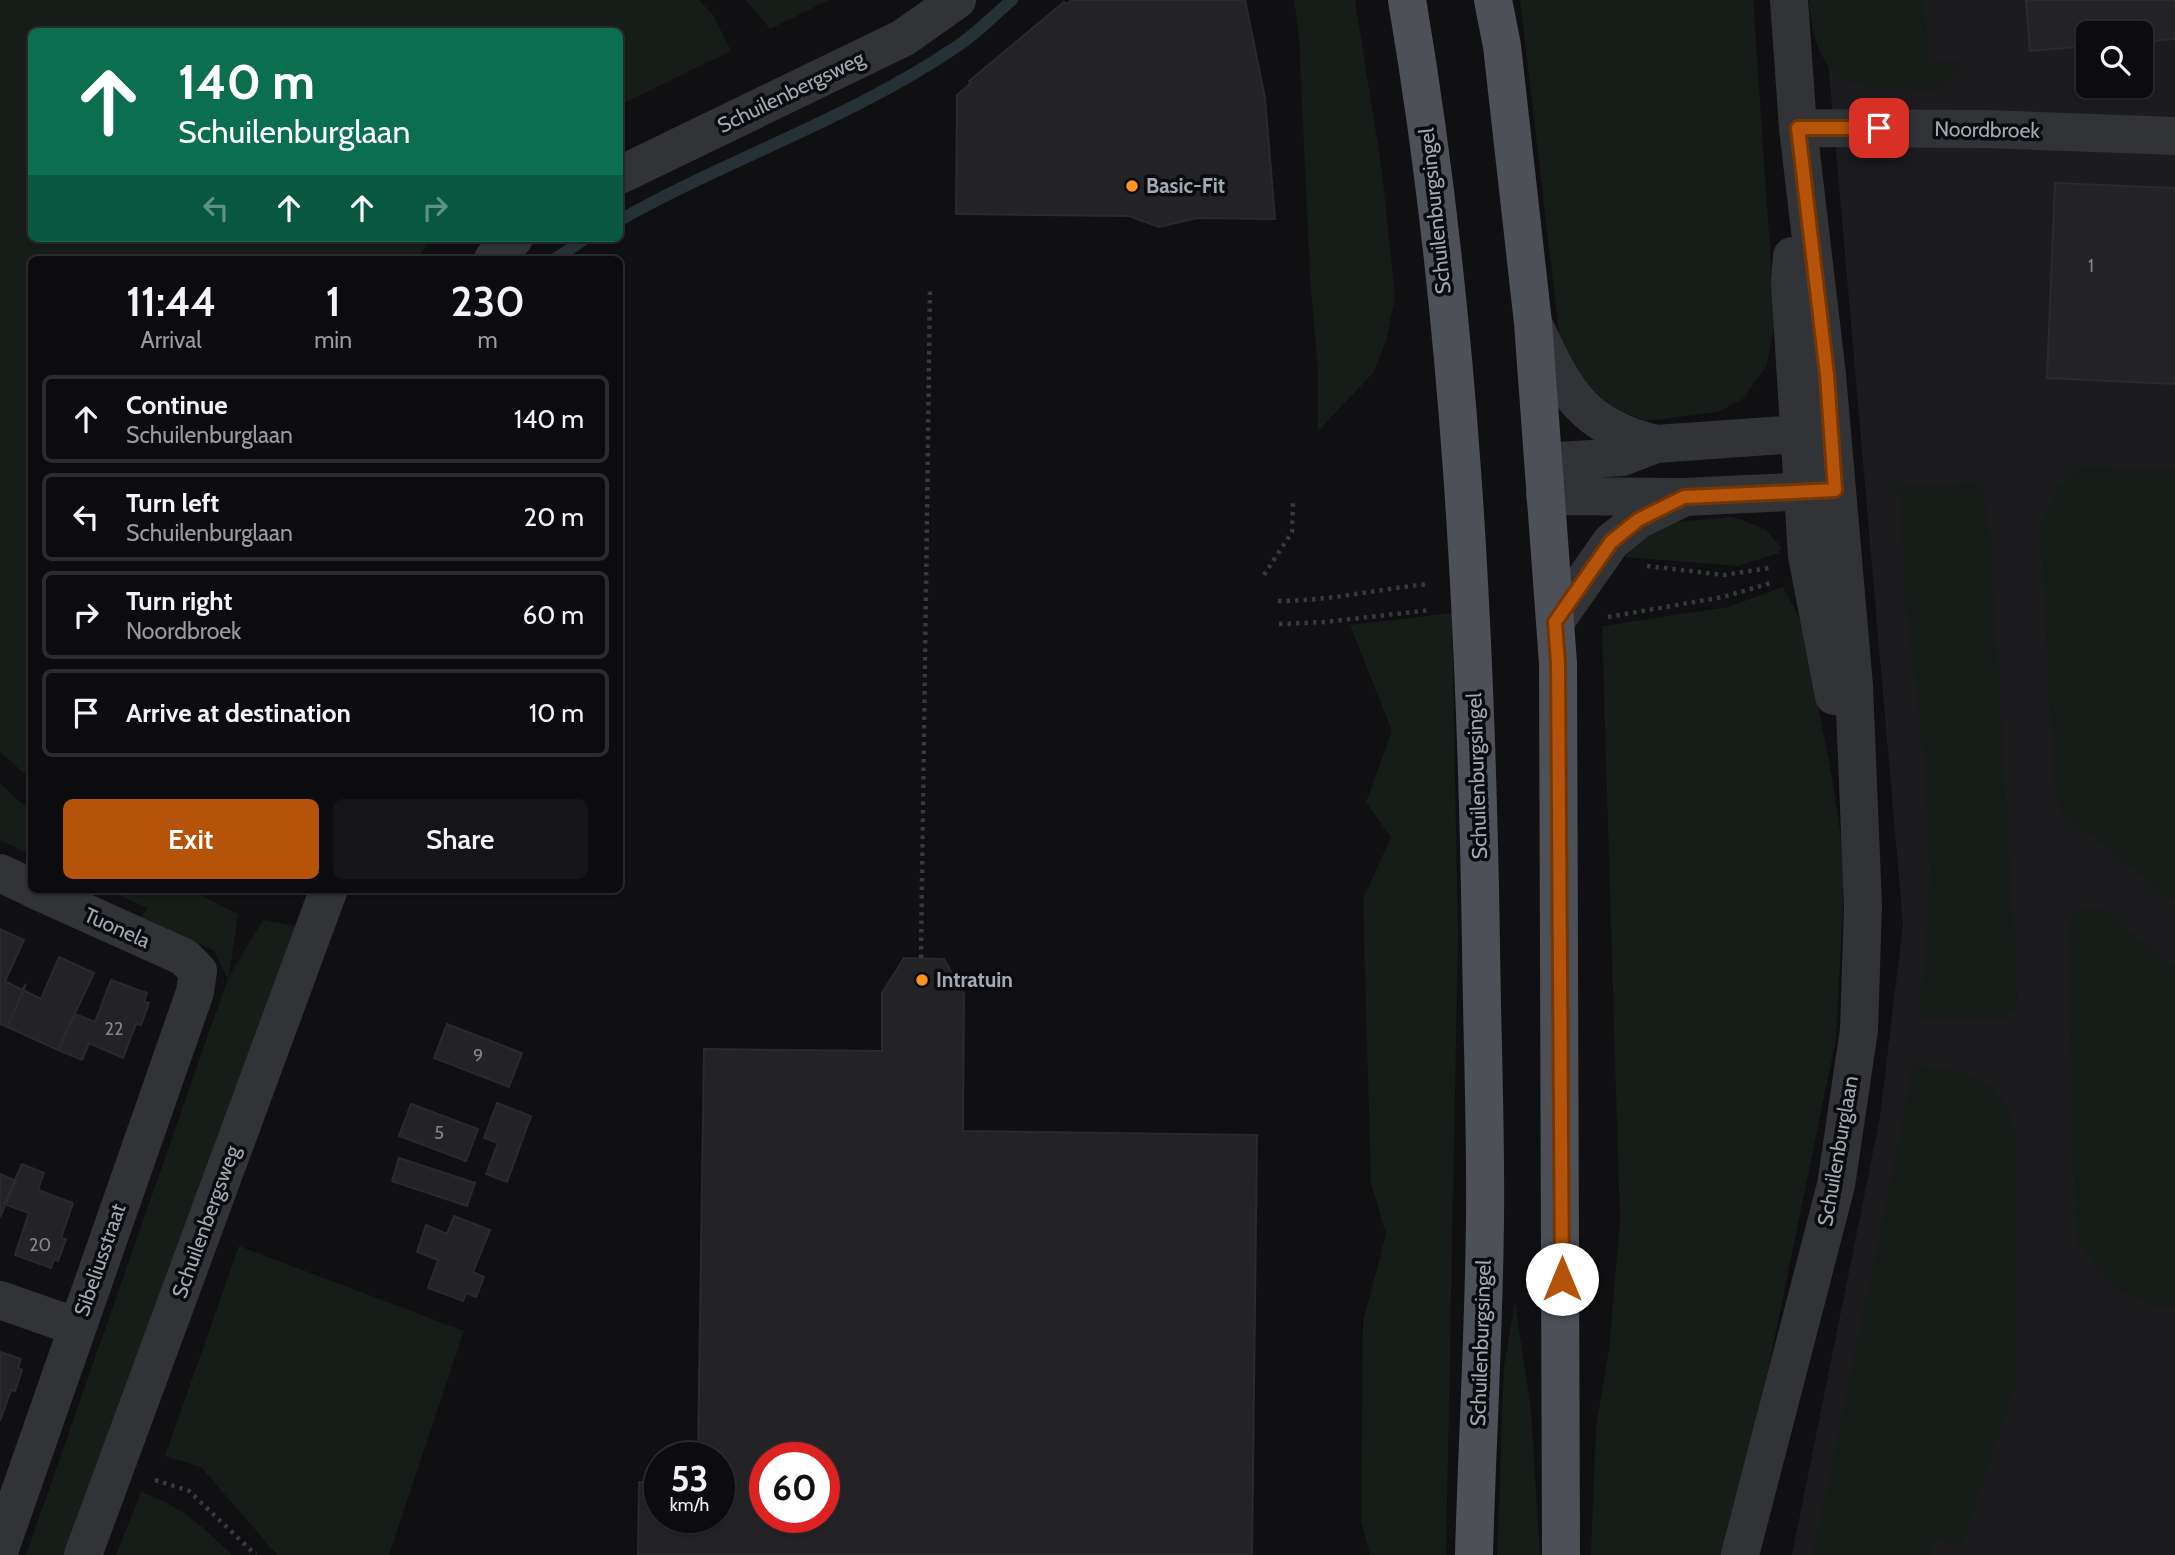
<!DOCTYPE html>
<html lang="en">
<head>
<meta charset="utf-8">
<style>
  body { margin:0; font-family:Cabin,sans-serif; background:#151517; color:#f1f3f6; height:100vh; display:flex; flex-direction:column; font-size:26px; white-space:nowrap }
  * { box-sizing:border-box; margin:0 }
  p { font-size:23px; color:#9a9b9e }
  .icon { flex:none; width:38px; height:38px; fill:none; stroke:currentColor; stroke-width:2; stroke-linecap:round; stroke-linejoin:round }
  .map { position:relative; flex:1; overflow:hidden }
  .drawer { position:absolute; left:28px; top:256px; width:595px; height:637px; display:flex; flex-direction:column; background:#0c0c0e; border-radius:10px; box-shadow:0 2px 5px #0004,0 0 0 2px #2c2c2e }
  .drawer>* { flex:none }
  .banner { position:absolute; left:28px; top:28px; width:595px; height:214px; border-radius:10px; box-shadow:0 2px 5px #0004,0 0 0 2px #2c2c2e; background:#0b6e4f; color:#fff; overflow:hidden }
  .buttons { position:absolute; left:2076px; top:21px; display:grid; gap:14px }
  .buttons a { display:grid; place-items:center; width:77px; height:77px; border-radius:10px; background:#0c0c0e; box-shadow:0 2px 5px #0004,0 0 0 2px #2c2c2e; font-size:35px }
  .speed { position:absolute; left:644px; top:1442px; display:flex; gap:14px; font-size:35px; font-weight:700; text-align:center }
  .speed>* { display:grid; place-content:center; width:91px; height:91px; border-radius:50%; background:#0c0c0e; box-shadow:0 2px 5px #0004,0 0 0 2px #2c2c2e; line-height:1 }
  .speed small { font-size:18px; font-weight:400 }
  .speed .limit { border:10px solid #d22; background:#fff; color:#111 }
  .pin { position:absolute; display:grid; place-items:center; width:60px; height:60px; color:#fff; margin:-30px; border-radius:14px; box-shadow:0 4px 10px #0006 }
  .me { position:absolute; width:77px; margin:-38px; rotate:0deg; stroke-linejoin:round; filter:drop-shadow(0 0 5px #0008) }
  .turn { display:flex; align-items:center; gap:24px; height:147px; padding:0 35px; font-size:32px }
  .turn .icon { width:91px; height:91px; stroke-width:2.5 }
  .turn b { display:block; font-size:49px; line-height:60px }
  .lanes { display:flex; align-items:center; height:66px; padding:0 35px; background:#0003; justify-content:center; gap:35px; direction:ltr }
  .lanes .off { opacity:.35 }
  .eta { display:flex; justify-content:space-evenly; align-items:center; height:119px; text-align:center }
  .eta b { font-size:42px; font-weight:600; line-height:49px }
  .button { display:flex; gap:14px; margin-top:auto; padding:14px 35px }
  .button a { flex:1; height:80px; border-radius:10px; background:#b45309; color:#fff; font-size:28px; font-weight:600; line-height:80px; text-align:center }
  .button a+a { background:#151517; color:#f1f3f6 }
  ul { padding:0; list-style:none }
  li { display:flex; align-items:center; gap:21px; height:88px; margin:0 14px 10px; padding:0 21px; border:4px solid #2c2c2e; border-radius:10px }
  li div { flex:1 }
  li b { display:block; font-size:26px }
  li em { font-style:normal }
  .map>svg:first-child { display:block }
  .built { fill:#1c1c1f; fill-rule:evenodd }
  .green { fill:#161c17 }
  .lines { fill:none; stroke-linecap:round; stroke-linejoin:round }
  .stream { stroke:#263136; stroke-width:12 }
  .building { fill:#232326; stroke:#2a2a2e; stroke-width:2; fill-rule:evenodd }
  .path { stroke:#373a3e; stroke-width:4.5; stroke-dasharray:3.5 5; stroke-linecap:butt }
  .minor { stroke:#313337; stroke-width:38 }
  .major { stroke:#4d5056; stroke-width:38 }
  .route-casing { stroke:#753606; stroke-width:18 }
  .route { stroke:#b45309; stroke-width:12 }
  .poi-dot { fill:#fa9620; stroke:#0b0b0d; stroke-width:2.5 }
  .labels { text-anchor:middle; stroke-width:7; stroke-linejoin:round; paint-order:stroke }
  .number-label { font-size:18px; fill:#81878f }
  .street-label { font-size:21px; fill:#a1a9b3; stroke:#0b0b0d }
  .poi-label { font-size:21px; font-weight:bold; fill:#a1a9b3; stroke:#0b0b0d; text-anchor:start }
</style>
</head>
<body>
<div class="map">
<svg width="2175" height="1555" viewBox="0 0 2175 1555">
  <rect width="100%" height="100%" fill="#101012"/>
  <path class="built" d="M1823,0H2175V1555H1792L1880,1117L1903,924ZM2088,33H2140V86H2088Z"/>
  <path class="green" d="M0,0H699L713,15L731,51L620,105V32H32V238H430L418,259H32L31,779L0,752Z
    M746,0H829L770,29Z
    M1294,0H1355L1382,171L1395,297L1386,341L1373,373L1318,431V370L1310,277L1299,36Z
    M1520,0H1753L1775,321L1767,365L1743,399L1718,412L1647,421L1604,405L1576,374L1559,334Z
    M1809,0H1924L1928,63L1963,62L1937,91C1859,87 1816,95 1809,0Z
    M2083,466L2175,470V903L2060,811L2054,779L2040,523L2058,487Z
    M1981,482L1990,535L2018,999L2015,1010L2002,1020L1919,1019L1931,881L1924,759L1906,605L1900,499L1894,487Z
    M1733,517L1765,529L1782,548L1779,553L1738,566L1625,557L1629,548L1661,523Z
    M1783,587L1801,621L1833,782L1845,866L1836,1039L1758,1419L1722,1555H1591L1596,1426L1609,1350L1620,1223L1602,626L1728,607Z
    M1452,613L1458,938L1446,1555H1370L1361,1521L1363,1322L1386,1234L1371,1183L1363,899L1391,837L1366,802L1392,731L1350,625Z
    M0,783L20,802L31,808V855L0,840Z
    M106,889H189L238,914L229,976L263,920L299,926L71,1555H26L228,978L213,950L142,917L147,908Z
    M2083,908L2103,910L2175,968V1306L2160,1308L2119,1291L2076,1242L2067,923Z
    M1912,1065C1970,1072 2003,1072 2016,1139L2017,1380L1961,1547L1936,1537L1930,1555H1813L1905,1112Z
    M239,1246L464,1331L389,1555H277L201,1467L165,1456Z
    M1515,1302L1531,1411L1540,1555H1497L1504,1366Z
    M141,1492C180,1505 203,1527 232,1555H116Z"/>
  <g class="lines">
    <path class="stream" d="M620,220C730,158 854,117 959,45C977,33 994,15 1012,0
      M555,259L586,238"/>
  </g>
  <path class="building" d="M1072,0H1245L1265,98L1275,219L1197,218L1159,227L1129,216L956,214L957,95L971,83L969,81L1064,2L1066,4Z
    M2026,0H2175V39L2140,42V33H2088V46L2030,51Z
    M2055,183L2175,188V384L2047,378Z
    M0,929L24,940L5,981L22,990L26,984L7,1027L0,1024Z
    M59,957L94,973L58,1050L7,1027L26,984L23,990L41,999Z
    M904,958L944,959L964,994L963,1131L1257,1135L1252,1555H638L639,1482H660V1517H719V1458H698L704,1049L882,1051V993ZM765,1458H824V1517H765Z
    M111,980L147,993L144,1002L149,1003L141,1025L136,1024L123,1058L89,1043L82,1060L58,1050L75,1014L95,1022Z
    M447,1024L522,1053L509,1087L434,1058Z
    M497,1103L531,1116L507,1182L486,1174L498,1143L484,1138Z
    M411,1104L478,1129L466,1161L399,1136Z
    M399,1158L475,1183L467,1206L392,1181Z
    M22,1164L44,1173L38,1190L73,1203L61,1238L66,1239L58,1261L54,1259L51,1268L15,1255L29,1213L4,1204Z
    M0,1174L16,1181L0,1217Z
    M454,1216L490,1230L473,1272L484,1277L476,1297L466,1293L463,1301L428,1288L438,1260L417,1252L426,1225L447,1234Z
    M0,1352L21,1359L18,1368L22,1370L15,1391L11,1390L0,1421Z"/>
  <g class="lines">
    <path class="path" d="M1647,566L1724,575L1770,568
      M1264,575L1292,532L1293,501
      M1278,601C1329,601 1378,589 1429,584
      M1608,617L1723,597L1771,583
      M1279,624L1325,622L1431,610
      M921,958L930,290
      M155,1480L189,1491L256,1555"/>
    <path class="minor" d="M1798,128L1987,129L2175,136
      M620,175L903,38L957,0
      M1792,256L1790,282L1807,556L1834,696
      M493,259L514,238
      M1534,325C1565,391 1580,425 1656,444
      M1544,462L1622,457L1656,444L1827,432
      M1545,496L1684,497L1830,490
      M1555,622L1611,542L1638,520L1679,500
      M0,873L32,888
      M0,1300L77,1327
      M0,1549L195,992L198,971L184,957L33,889
      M83,1555L329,889
      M1740,1555L1836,1185L1859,1030L1863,906L1854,686L1827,375L1798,128L1789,0"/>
    <path class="major" d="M1407,0C1460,311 1476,629 1481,944C1482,1035 1486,1127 1485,1218C1484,1331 1477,1443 1474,1555
      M1493,0L1502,46L1533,323L1558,663L1561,1555"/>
  </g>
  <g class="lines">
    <defs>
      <path id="route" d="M1562,1279L1558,663L1555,622L1611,542L1638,520L1684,497L1835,490L1827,375L1798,128H1879"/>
    </defs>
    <use href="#route" class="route-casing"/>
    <use href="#route" class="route"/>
  </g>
  <g class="poi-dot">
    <circle cx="1132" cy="186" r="7"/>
    <circle cx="922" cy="980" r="7"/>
  </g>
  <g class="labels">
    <g class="number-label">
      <text x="2091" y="272">1</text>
      <text x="114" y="1035">22</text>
      <text x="478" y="1062">9</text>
      <text x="439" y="1139">5</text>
      <text x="40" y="1251">20</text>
    </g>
    <g class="street-label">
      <text transform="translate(791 92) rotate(-26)" y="7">Schuilenbergsweg</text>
      <text transform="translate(1987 130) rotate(1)" y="7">Noordbroek</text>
      <text transform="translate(1435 211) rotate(-96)" y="7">Schuilenburgsingel</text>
      <text transform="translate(1477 776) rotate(-92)" y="7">Schuilenburgsingel</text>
      <text transform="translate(117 928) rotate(24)" y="7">Tuonela</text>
      <text transform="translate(1838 1151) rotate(-80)" y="7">Schuilenburglaan</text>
      <text transform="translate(206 1222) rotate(-70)" y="7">Schuilenbergsweg</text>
      <text transform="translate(100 1260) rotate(-71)" y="7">Sibeliusstraat</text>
      <text transform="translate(1481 1343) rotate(-88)" y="7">Schuilenburgsingel</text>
    </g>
    <g class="poi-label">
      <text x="1146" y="193">Basic-Fit</text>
      <text x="936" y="987">Intratuin</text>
    </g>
  </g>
</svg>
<div class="buttons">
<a><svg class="icon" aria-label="search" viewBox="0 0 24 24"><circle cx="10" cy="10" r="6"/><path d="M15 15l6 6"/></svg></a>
</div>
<div class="speed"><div>53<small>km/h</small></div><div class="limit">60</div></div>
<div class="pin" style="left:1879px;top:128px;background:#d93025"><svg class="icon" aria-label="arrive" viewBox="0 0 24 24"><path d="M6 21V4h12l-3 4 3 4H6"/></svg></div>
<svg class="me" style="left:1562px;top:1279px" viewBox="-20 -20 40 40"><circle r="19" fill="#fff"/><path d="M0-13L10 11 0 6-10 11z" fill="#b45309"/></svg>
<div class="banner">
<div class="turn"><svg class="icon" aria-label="ahead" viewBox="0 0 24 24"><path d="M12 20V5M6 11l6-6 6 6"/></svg><div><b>140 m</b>Schuilenburglaan</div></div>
<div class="lanes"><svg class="icon off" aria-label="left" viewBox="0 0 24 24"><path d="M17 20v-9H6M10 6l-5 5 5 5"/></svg><svg class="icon" aria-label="ahead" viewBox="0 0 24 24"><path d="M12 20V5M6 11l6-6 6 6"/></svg><svg class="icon" aria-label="ahead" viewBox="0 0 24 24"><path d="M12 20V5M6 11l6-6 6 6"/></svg><svg class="icon off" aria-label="right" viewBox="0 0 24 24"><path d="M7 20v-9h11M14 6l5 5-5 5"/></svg></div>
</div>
<section class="drawer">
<div class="eta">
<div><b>11:44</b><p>Arrival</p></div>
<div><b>1</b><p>min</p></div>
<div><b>230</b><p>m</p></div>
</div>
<ul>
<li><svg class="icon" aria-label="ahead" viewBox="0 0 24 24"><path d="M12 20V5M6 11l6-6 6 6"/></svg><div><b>Continue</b><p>Schuilenburglaan</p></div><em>140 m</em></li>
<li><svg class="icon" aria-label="left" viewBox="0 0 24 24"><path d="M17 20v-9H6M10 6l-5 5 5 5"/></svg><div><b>Turn left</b><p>Schuilenburglaan</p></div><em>20 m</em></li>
<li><svg class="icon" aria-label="right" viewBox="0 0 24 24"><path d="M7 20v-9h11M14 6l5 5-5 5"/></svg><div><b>Turn right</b><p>Noordbroek</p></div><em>60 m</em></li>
<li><svg class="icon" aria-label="arrive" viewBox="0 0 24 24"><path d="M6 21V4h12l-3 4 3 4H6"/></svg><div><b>Arrive at destination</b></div><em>10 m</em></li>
</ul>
<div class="button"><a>Exit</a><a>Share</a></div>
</section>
</div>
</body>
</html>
